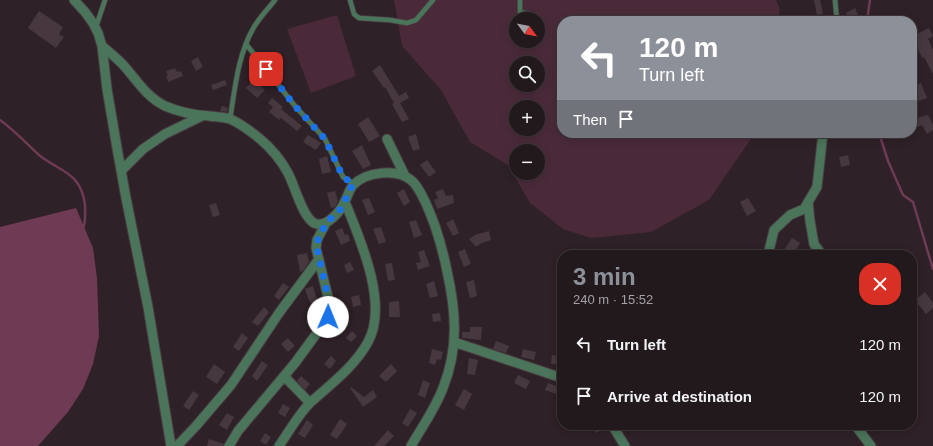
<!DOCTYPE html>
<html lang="en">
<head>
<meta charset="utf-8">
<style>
  body { margin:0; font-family:Helvetica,sans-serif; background:#2e262a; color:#f1f3f6; height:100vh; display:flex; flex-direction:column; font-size:15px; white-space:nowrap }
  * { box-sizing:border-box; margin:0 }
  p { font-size:13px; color:#a2a0a4 }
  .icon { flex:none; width:22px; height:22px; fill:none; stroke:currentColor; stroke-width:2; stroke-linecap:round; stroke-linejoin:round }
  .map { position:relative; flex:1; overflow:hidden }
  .drawer { position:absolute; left:557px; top:250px; width:360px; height:180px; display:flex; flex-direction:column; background:#22191d; border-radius:16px; box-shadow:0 2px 10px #0003,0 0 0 1px #3f383b }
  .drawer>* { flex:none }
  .banner { position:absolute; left:557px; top:16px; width:360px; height:122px; border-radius:16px; box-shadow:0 2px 10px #0003,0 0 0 1px #3f383b; background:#8c9099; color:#fff; overflow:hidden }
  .needle { width:26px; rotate:122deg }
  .controls { position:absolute; left:509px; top:12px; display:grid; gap:8px }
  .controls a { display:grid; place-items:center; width:36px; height:36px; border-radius:50%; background:#22191d; box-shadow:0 2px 10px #0003,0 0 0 1px #3f383b; font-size:20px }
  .pin { position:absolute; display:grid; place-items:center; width:34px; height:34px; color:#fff; margin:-17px; border-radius:8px; box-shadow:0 2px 6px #0006 }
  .me { position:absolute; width:44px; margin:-22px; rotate:1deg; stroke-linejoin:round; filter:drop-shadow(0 0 3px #0008) }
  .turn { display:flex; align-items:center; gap:14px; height:84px; padding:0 16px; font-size:18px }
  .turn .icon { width:52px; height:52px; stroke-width:2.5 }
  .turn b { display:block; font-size:28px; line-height:34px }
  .then { display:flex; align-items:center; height:38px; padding:0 16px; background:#0003; gap:8px; font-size:15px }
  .round { display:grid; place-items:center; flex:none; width:42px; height:42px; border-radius:16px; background:#2e262a }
  .headline { display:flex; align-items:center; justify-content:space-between; height:68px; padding:0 16px }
  h1 { font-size:24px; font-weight:700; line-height:30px; color:#8c9099 }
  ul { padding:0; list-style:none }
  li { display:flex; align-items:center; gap:12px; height:52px; padding:0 16px }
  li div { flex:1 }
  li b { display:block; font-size:15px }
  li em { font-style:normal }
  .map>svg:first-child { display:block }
  .green { fill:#4a2a39; fill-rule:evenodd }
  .water { fill:#6f3a54 }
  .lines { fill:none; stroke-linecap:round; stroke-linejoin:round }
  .stream { stroke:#6f3a54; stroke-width:2.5 }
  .building { fill:#47383f }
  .service-casing { stroke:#4b3e44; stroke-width:6 }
  .minor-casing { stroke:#4b3e44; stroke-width:11 }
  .service { stroke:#4a755a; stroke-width:4.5 }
  .minor { stroke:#4a755a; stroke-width:9 }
  .route { stroke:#1a73e8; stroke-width:7; stroke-dasharray:0 12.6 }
</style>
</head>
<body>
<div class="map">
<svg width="933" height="446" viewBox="0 0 933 446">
  <rect width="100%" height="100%" fill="#2e2127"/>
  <path class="green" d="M394,0H776L780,9L778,21H562V133H755L709,200L651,232L591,238L563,229L530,203L508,165L470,142L441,90L402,46ZM516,19H538V41H516ZM516,63H538V85H516ZM516,107H538V129H516ZM516,151H538V173H516Z
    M337,15L356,76L311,93L287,29Z"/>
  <path class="water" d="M76,208L93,248L97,278L99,336L93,364L83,389L68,412L38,446H0V227Z"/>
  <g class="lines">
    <path class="stream" d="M867,21L870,0
      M0,120C14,130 26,143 39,155C60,172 81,172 85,205C85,213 86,221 83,229
      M879,133L888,161L903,195L913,202L933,269"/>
  </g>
  <path class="building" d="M814,0H820L823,14L817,15Z
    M855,8L858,15L850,20L846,13Z
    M39,11L63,27L59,34L64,37L56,48L28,28Z
    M929,28L933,36L928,39L933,50V74L924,57L922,58L912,36Z
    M198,57L203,67L196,71L191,61Z
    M380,65L399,96L406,92L409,98L400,103L409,119L402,122L392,104L394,103L385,87L384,88L372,71Z
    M175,68L177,72L181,71L183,76L168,82L166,76H168L166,71Z
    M254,79L265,90L257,98L246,88Z
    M225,80L227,85L213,90L211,85Z
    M921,83L927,98L912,103V86Z
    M272,98L283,107L281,109L302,126L297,131L281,118L279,120L269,112L273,107L268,103Z
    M222,106L228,108L227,112L220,111Z
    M912,107L917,118L928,115L933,125V130L927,134L922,125L912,130Z
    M368,117L380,136L369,142L358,124Z
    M416,134L420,149L413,151L408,137Z
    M308,135L321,143L316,150L303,142Z
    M362,145L371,165L363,169L352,151Z
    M848,155L850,165L841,167L839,157Z
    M327,156L331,172L322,174L319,159Z
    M427,160L436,172L429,177L420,165Z
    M404,189L410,202L404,206L397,193Z
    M443,189L446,196L453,195L454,203L437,209L434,200L438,198L435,192Z
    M335,191L338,201L335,207L331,208L327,193Z
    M369,198L375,212L368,215L362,200Z
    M748,198L756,211L747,216L740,202Z
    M216,203L220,215L213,217L209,205Z
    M453,219L459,233L453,236L446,223Z
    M416,220L422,235L414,238L409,222Z
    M381,227L386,242L379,244L373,229Z
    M342,228L345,235L348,234L350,241L341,245L335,231Z
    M489,231L491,240L482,243L476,247L469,239L475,235Z
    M792,238L800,243L793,255L784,250Z
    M465,249L471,264L464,267L458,252Z
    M424,250L430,266L418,270L416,263L421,262L418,252Z
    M307,253L309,262L303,271L300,272L297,255Z
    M350,262L354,270L347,273L344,265Z
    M392,263L395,280L388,281L385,264Z
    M474,280L477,296L470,298L466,282Z
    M434,281L438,296L430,298L426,284Z
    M283,283L289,287L279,300L274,296Z
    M313,286L317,300L310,303L305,289Z
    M925,292L933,303V308L926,314L915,300Z
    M359,295L361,305L353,307L351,297Z
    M399,301L400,317H389V302Z
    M264,307L269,312L258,326L252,322Z
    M440,313L441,321L433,322L432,314Z
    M313,315L318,320L311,327L306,322Z
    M470,327H482L481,340L462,338V332H470Z
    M352,331L357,336L351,342L346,338Z
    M242,333L248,338L239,351L233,347Z
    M288,338L295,346L288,352L281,344Z
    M496,341L509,346L506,353L493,349Z
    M432,349L443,352L441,360L437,359L435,365L429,363Z
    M523,349L536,352L534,360L521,357Z
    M552,355L562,356V365L551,364Z
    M331,356L336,361L330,369L324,364Z
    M469,358L478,360L475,375L467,374Z
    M262,361L268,365L257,381L252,376Z
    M214,364L225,372L217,384L206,377Z
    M391,364L397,371L386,382L379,376Z
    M518,375L530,381L526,389L514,383Z
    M301,376L310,384L305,390L297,381Z
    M423,380L430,383L425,398L418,395Z
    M548,383L559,387L557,394L545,390Z
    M351,387L364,397L373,390L377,397L363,407L350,388Z
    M464,389L472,394L464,410L455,405Z
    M193,391L199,395L189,410L183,406Z
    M283,404L290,408L285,417L278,413Z
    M410,409L417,413L408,427L402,423Z
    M227,413L234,417L227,430L219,425Z
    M340,419L347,424L337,439L330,435Z
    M307,420L313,425L305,438L298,434Z
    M592,425H606V427L596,433Z
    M388,430L394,436L384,446H374Z
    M265,433L271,437L266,445L260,441Z
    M209,439L224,444L223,446H207Z"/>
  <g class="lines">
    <defs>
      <path id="service" d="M350,0L354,14L359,18L390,20L407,23L416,20L433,0
        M520,0V12L529,14
        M835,0L837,21
        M96,27L105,0
        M246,44L295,106L325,139L343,177L354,184
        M230,119C235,88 238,54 254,27C260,17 268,9 275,0"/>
      <path id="minor" d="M74,0L85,12L93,23L98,33L102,46L107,89L117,148L126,198L148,307L171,446
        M102,46C110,53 118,59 125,67C138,82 147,97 165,106C179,112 194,115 209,116C216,117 224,117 230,119C238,122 253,133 259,138C271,148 281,160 288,173C295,186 302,216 314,223C326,229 341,211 345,201C348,196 349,190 353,185C366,172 396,168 411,180C420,187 431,215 435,226C440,241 444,256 447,271C456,311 459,348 443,388C435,409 422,427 411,446
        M387,139L405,176
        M121,171L143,149L165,134L202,116
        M808,202L810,221L814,244L822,255
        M768,255L774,230L790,215L804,209L817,187L823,133
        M454,342L562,378
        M284,376L310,403
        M612,425L625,446
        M855,425L871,446
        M177,446L196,426L231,385L279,313L319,259
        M229,446L238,431L295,363L322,326L328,317L329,312L328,297L316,248L317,240L326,223
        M279,446C288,433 300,412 311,402C331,384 355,366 368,342C389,304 360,239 345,202"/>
    </defs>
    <use href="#service" class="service-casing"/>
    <use href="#minor" class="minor-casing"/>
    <use href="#service" class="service"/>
    <use href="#minor" class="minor"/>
  </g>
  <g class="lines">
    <path class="route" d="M266,69L295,106L325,139L343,177L354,184L350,189L342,208L326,223L316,244L328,297L329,306L328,317"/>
  </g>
</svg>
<div class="controls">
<a><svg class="needle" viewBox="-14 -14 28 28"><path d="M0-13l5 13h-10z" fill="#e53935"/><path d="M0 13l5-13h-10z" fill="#a2a0a4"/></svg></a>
<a><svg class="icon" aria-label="search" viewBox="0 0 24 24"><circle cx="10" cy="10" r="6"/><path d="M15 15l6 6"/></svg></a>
<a>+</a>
<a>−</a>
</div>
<div class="pin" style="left:266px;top:69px;background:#d93025"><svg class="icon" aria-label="arrive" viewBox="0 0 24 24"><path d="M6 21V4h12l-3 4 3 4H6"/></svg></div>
<svg class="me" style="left:328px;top:317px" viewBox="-20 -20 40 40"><circle r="19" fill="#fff"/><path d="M0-13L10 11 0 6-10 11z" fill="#1a73e8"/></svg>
<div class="banner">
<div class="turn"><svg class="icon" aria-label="left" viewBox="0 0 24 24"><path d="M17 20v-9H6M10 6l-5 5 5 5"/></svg><div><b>120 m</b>Turn left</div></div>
<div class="then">Then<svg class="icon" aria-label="arrive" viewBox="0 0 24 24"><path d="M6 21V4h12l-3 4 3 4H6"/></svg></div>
</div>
<section class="drawer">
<div class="headline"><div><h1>3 min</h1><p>240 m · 15:52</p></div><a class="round" style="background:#d93025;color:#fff"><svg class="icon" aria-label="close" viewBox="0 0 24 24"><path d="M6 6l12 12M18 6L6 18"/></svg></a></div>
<ul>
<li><svg class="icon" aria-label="left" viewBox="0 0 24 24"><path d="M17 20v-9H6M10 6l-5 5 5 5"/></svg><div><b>Turn left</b></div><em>120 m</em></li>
<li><svg class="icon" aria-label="arrive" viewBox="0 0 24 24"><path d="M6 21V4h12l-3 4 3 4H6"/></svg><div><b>Arrive at destination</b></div><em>120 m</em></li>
</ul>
</section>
</div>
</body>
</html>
